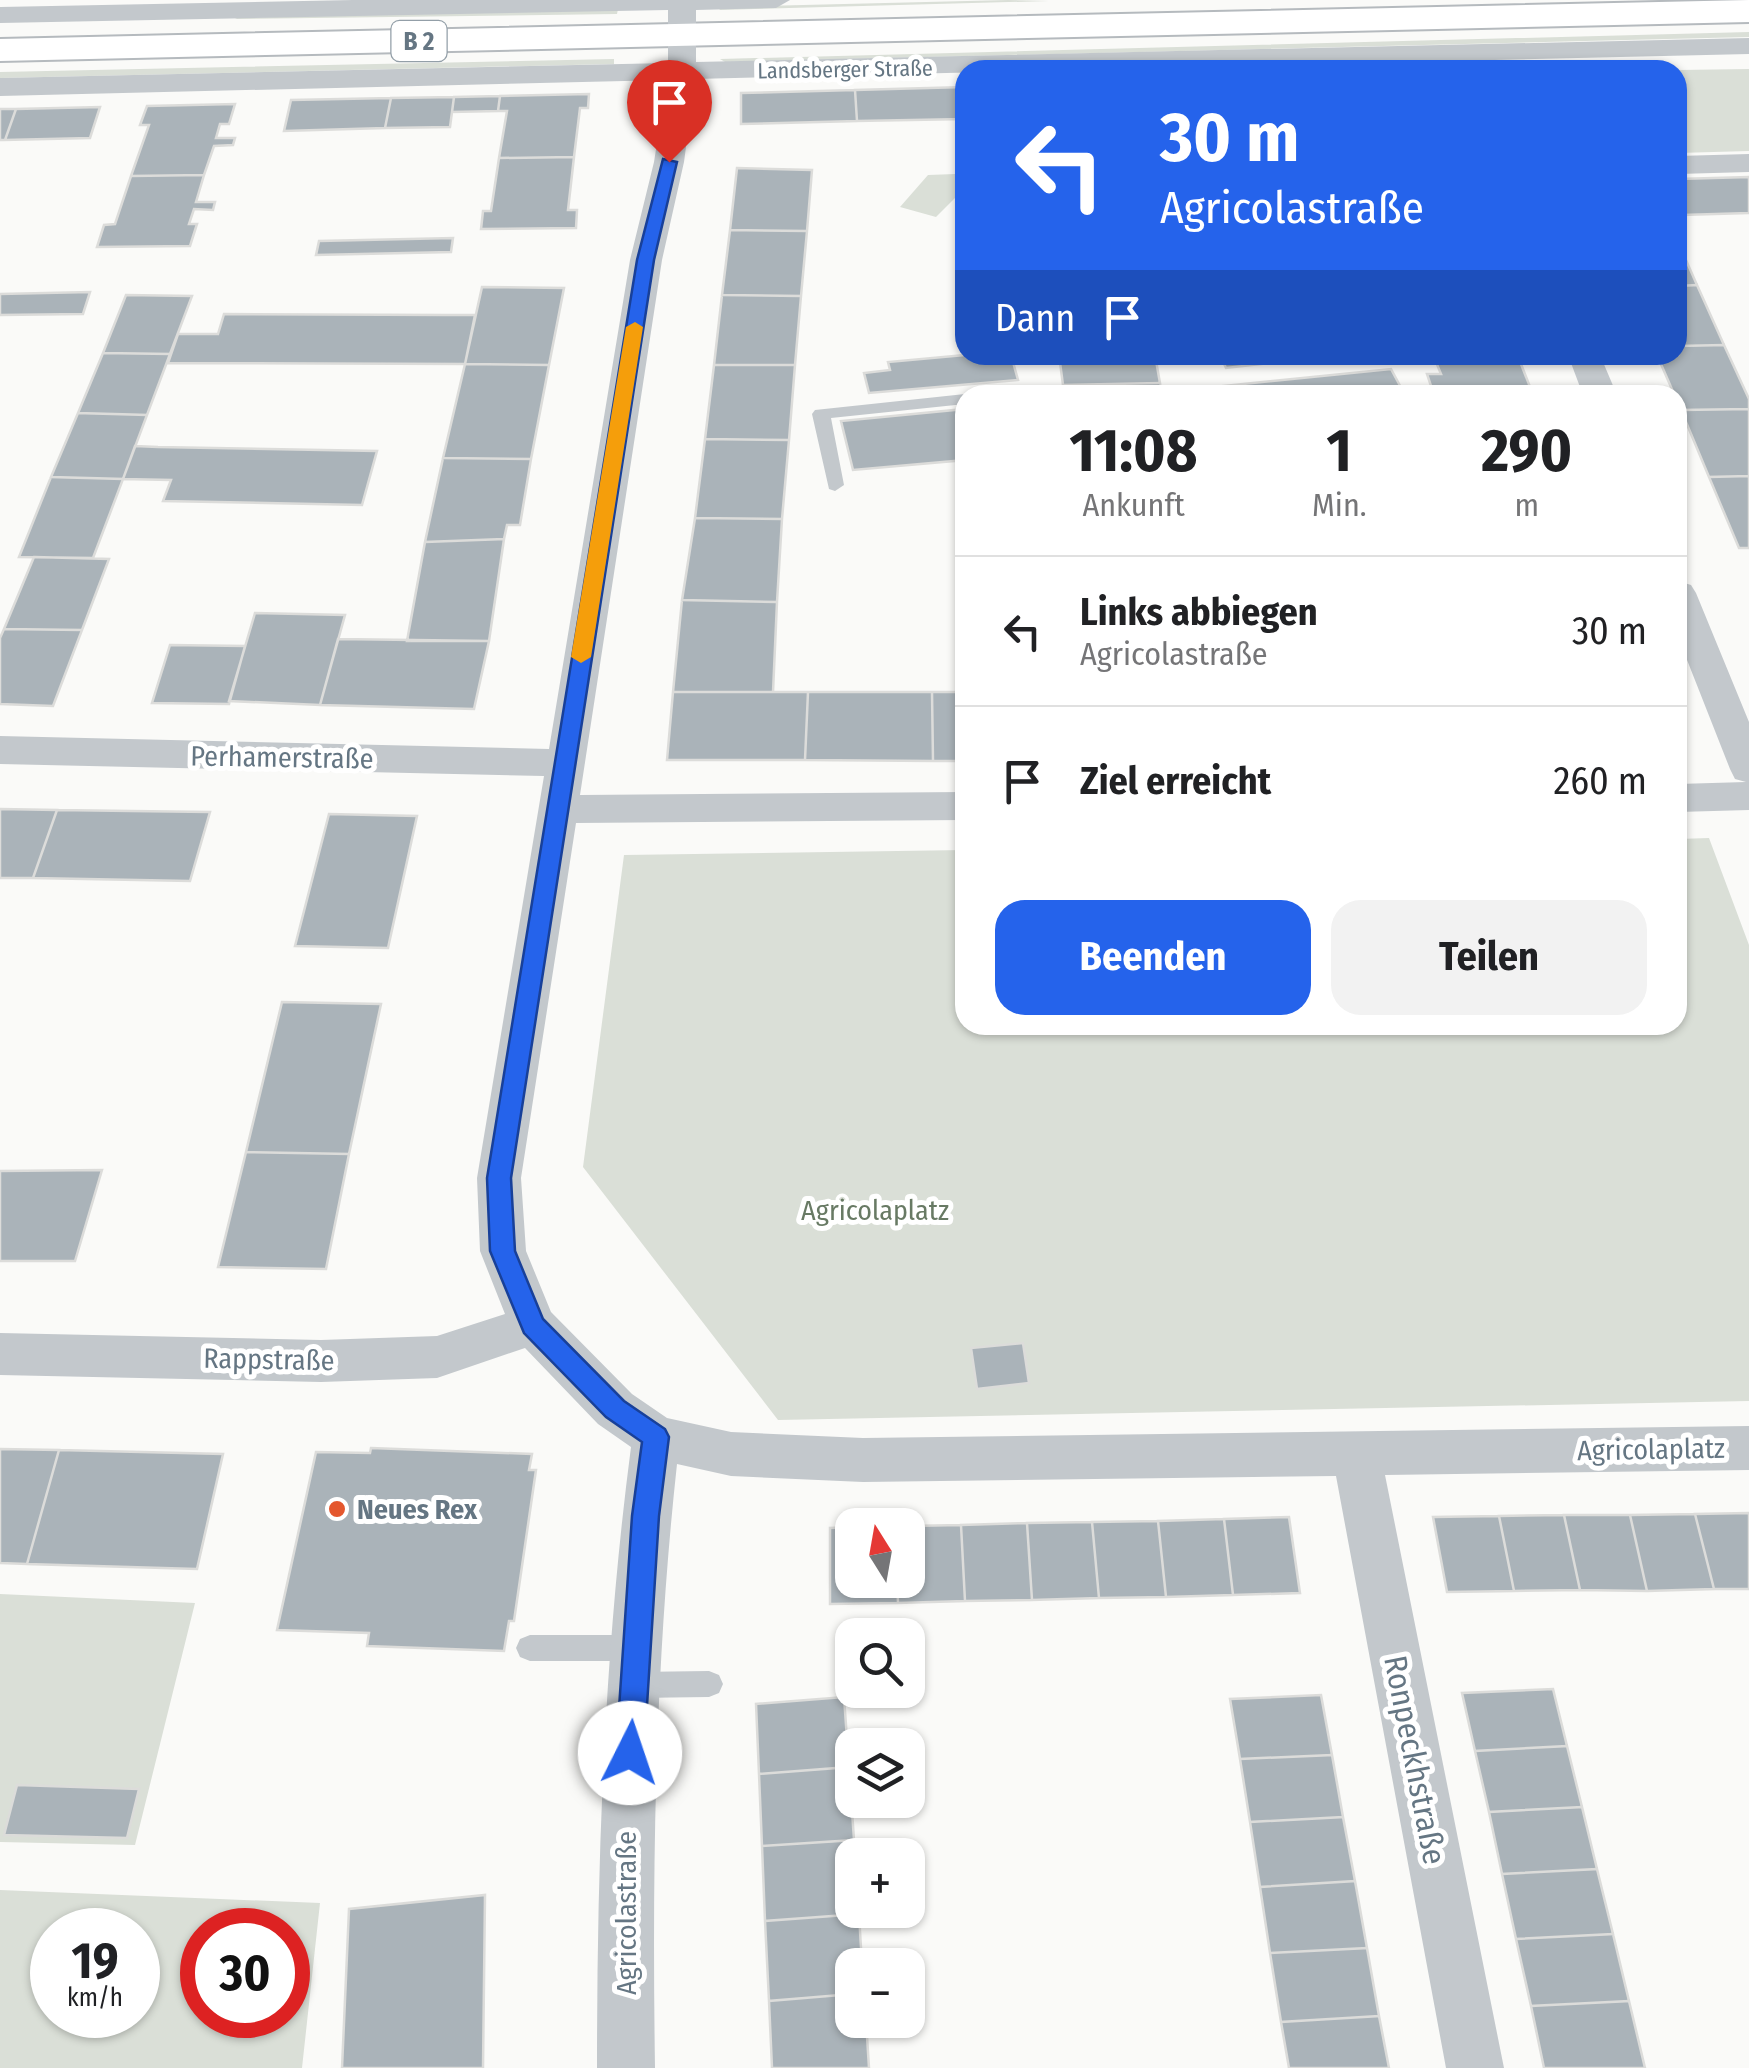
<!DOCTYPE html>
<html lang="de">
<head>
<meta charset="utf-8">
<style>
  body { margin:0; font-family:"Fira Sans Condensed",sans-serif; background:#f2f2f2; color:#202124; height:100vh; display:flex; flex-direction:column; font-size:38px; white-space:nowrap }
  * { box-sizing:border-box; margin:0 }
  p { font-size:32px; color:#757577 }
  .icon { flex:none; width:55px; height:55px; fill:none; stroke:currentColor; stroke-width:2; stroke-linecap:round; stroke-linejoin:round }
  .map { position:relative; flex:1; overflow:hidden }
  .drawer { position:absolute; left:955px; top:385px; width:732px; height:650px; display:flex; flex-direction:column; background:#fff; border-radius:30px; box-shadow:0 2px 8px #0004 }
  .drawer>* { flex:none }
  .guide { position:absolute; left:955px; top:60px; width:732px; height:305px; border-radius:30px; box-shadow:0 2px 8px #0004; background:#2563eb; color:#fff; overflow:hidden }
  .needle { width:65px; rotate:349deg }
  .fabs { position:absolute; left:835px; top:1508px; display:grid; gap:20px }
  .fabs a { display:grid; place-items:center; width:90px; height:90px; border-radius:20px; background:#fff; box-shadow:0 2px 8px #0004; font-size:50px }
  .speed { position:absolute; left:30px; top:1908px; display:flex; gap:20px; font-size:50px; font-weight:700; text-align:center }
  .speed>* { display:grid; place-content:center; width:130px; height:130px; border-radius:50%; background:#fff; box-shadow:0 2px 8px #0004; line-height:1 }
  .speed small { font-size:25px; font-weight:400 }
  .speed .limit { border:15px solid #d22; background:#fff; color:#111 }
  .pin { position:absolute; display:grid; place-items:center; width:85px; height:85px; color:#fff; margin:-102px -42px; border-radius:50% 50% 50% 0; rotate:-45deg; box-shadow:0 0 10px #0007 }
  .pin .icon { rotate:45deg }
  .me { position:absolute; width:110px; margin:-55px; rotate:4deg; stroke-linejoin:round; filter:drop-shadow(0 0 8px #0008) }
  .turn { display:flex; align-items:center; gap:35px; height:210px; padding:0 40px; font-size:45px }
  .turn .icon { width:130px; height:130px; stroke-width:2.5 }
  .turn b { display:block; font-size:70px; line-height:85px }
  .then { display:flex; align-items:center; height:95px; padding:0 40px; background:#0003; gap:20px; font-size:38px }
  .eta { display:flex; justify-content:space-evenly; align-items:center; height:170px; text-align:center }
  .eta b { font-size:60px; font-weight:700; line-height:70px }
  .primary-button { display:flex; gap:20px; margin-top:auto; padding:20px 40px }
  .primary-button a { flex:1; height:115px; border-radius:30px; background:#2563eb; color:#fff; font-size:40px; font-weight:700; line-height:115px; text-align:center }
  .primary-button a+a { background:#f2f2f2; color:#202124 }
  ul { padding:0; list-style:none }
  li { display:flex; align-items:center; gap:30px; height:150px; padding:0 40px; border-top:2px solid #e0e0e0 }
  li div { flex:1 }
  li b { display:block; font-size:38px }
  li em { font-style:normal }
  .map>svg:first-child { display:block }
  .green { fill:#dadfd7; fill-rule:evenodd }
  .building { fill:#aab3b9; stroke:#dcdcda; stroke-width:2.5 }
  .lines { fill:none; stroke-linecap:round; stroke-linejoin:round }
  .primary-casing { stroke:#b5babe; stroke-width:4 }
  .lane { fill:#c3c8cc; fill-rule:evenodd }
  .street { fill:#c3c8cc; fill-rule:evenodd }
  .primary { fill:#fff; fill-rule:evenodd }
  .route { fill:#2563eb; stroke:#184099; stroke-width:2.5 }
  .slow { fill:#f59e0b }
  .poi-dot { fill:#e4572e; stroke:#fff; stroke-width:4 }
  .labels { text-anchor:middle; stroke-width:10; stroke-linejoin:round; paint-order:stroke }
  .far-street-label { font-size:22px; fill:#657683; stroke:#fff }
  .shield { fill:#fff; stroke:#939fa8; stroke-width:2.5 }
  .shield-label { font-size:25px; font-weight:bold; fill:#657683 }
  .street-label { font-size:28px; fill:#657683; stroke:#fff }
  .park-label { font-size:28px; fill:#687a64; stroke:#fff }
  .poi-label { font-size:28px; font-weight:bold; fill:#657683; stroke:#fff; text-anchor:start }
  .near-street-label { font-size:32px; fill:#657683; stroke:#fff }
</style>
</head>
<body>
<div class="map">
<svg width="1749" height="2068" viewBox="0 0 1749 2068">
  <rect width="100%" height="100%" fill="#fafaf8"/>
  <path class="green" d="M1008,0L1049,1L719,10L723,7Z
    M618,9L617,14L235,19L237,18Z
    M1749,32V37L725,62L720,59Z
    M614,59V64L0,78V72Z
    M1749,69V151L1678,153V70Z
    M955,174L965,176V188L936,217L900,207L928,175Z
    M1709,838L1749,945V1401L778,1420L583,1167L624,855L965,850V1025H1678V839Z
    M0,1594L195,1603L135,1845L0,1842Z
    M0,1890L320,1903L302,2068H0ZM138,1930V2015H52V1930ZM202,1930H288V2015H202Z"/>
  <path class="building" d="M965,87V119L857,121L855,90Z
    M855,90L857,121L741,124V93Z
    M589,94L588,108H580L574,157L499,158L507,111H498L500,96Z
    M500,96L498,111L452,112L454,97Z
    M454,97L450,127L385,128L391,98Z
    M391,98L385,128L284,131L291,100Z
    M235,104L229,124H220L216,138H235L233,145L214,146L204,175L131,176L149,125H140L147,106Z
    M100,107L90,138L5,140L16,109Z
    M0,109H16L5,140H0Z
    M574,157L568,210H577L576,228L481,229L483,211H491L499,158Z
    M737,168L812,170L807,231L730,230Z
    M204,175L196,202H215L213,210L194,209L189,224H197L190,246L97,247L104,225L115,224L131,176Z
    M1749,177V213L1682,215L1678,206V179Z
    M730,230L807,231L801,296L722,295Z
    M453,238L451,252L316,255L319,241Z
    M1678,242L1697,285L1678,286Z
    M1697,285L1724,345L1678,346V286Z
    M482,287L564,288L549,365L465,364Z
    M90,292L83,314L0,315V294Z
    M126,295L192,296L170,354L103,353Z
    M722,295L801,296L795,365H714Z
    M224,314L447,315H475L465,364L168,363L178,334H218Z
    M1724,345L1749,399V409L1681,410L1657,355H1678V346Z
    M103,353L170,354L147,415L78,413Z
    M965,355H1011L1018,380L869,393L864,373L890,370L888,362Z
    M1059,355H1155L1160,383L1063,385Z
    M1220,355H1341L1226,368Z
    M1434,355H1517L1519,359L1436,362Z
    M1519,359L1532,392L1543,395H1434L1427,374H1441L1436,362Z
    M465,364L549,365L531,459L443,458Z
    M714,365H795L789,440L705,439Z
    M1391,369L1405,395H1207L1204,388Z
    M1160,383L1162,395H1065L1063,385Z
    M965,409V460L853,470L841,421Z
    M1749,409V476L1709,477L1681,410Z
    M78,413L147,415L123,479L51,477Z
    M705,439L789,440L782,519L695,518Z
    M135,446L158,447L377,451L362,505L163,501L171,480L123,479Z
    M443,458L531,459L520,525H507L504,539L425,542Z
    M1749,476V548H1739L1709,477Z
    M51,477L123,479L93,558L19,557Z
    M695,518L782,519L777,602L682,600Z
    M504,539L489,641H407L425,542Z
    M34,557L109,559L82,630L4,629Z
    M682,600L777,602L773,692H673Z
    M255,613L345,615L320,705L229,701Z
    M4,629L82,630L53,706L0,704V638Z
    M338,639L489,641L474,709L320,705Z
    M170,645L245,646L229,704L152,703Z
    M673,692H808L805,760H667Z
    M808,692H932L933,761L805,760Z
    M932,692H965V761H933Z
    M0,809L57,810L33,878H0Z
    M57,810L131,811L210,812L190,881L33,878Z
    M329,814L417,816L388,948L295,946Z
    M282,1002L381,1004L349,1154L246,1152Z
    M246,1152L349,1154L326,1269L218,1267Z
    M102,1170L75,1261H0V1171Z
    M1023,1343L1029,1383L977,1389L971,1348Z
    M371,1448L532,1454L529,1470H536L514,1621H509L504,1651L367,1646L369,1633L277,1630L316,1452L370,1453Z
    M0,1449L59,1450L27,1564L0,1563Z
    M59,1450L223,1454L197,1569L27,1564Z
    M1749,1513V1589H1714L1695,1514Z
    M1695,1514L1714,1589L1647,1591L1630,1515Z
    M1564,1515L1580,1590L1514,1591L1499,1516Z
    M1564,1515H1630L1647,1591L1580,1590Z
    M1499,1516L1514,1591L1447,1592L1433,1517Z
    M1289,1517L1300,1593L1233,1595L1224,1519Z
    M1224,1519L1233,1595L1166,1597L1158,1521Z
    M1158,1521L1166,1597L1099,1598L1092,1522Z
    M1092,1522L1099,1598L1032,1600L1027,1523Z
    M1027,1523L1032,1600L965,1601L961,1525Z
    M961,1525L965,1601L898,1603L897,1580H908V1526Z
    M852,1527V1580H897L898,1603L830,1604V1528Z
    M1553,1689L1567,1746L1475,1751L1462,1693Z
    M1321,1695L1332,1755L1240,1759L1230,1699Z
    M844,1697L849,1767L759,1774L756,1704Z
    M1567,1746L1582,1807L1489,1812L1475,1751Z
    M1332,1755L1343,1817L1250,1822L1240,1759Z
    M849,1767L854,1840L762,1846L759,1774Z
    M17,1785L139,1789L127,1838L4,1835Z
    M1582,1807L1597,1869L1502,1874L1489,1812Z
    M1343,1817L1355,1881L1260,1887L1250,1822Z
    M854,1840L852,1910H858L859,1914L765,1921L762,1846Z
    M1597,1869L1613,1934L1516,1939L1502,1874Z
    M1355,1881L1367,1948L1270,1953L1260,1887Z
    M485,1895L483,2068H342L349,1909Z
    M859,1914L862,1965H852V1994L769,2001L765,1921Z
    M1613,1934L1629,2001L1531,2006L1516,1939Z
    M1367,1948L1379,2016L1281,2022L1270,1953Z
    M852,1994V2020H866L869,2068H772L769,2001Z
    M1629,2001L1645,2068H1544L1531,2006Z
    M1379,2016L1389,2068H1289L1281,2022Z"/>
  <g class="lines">
    <defs>
      <path id="primary" d="M1749,0V22L0,61V39Z"/>
    </defs>
    <use href="#primary" class="primary-casing"/>
    <path class="lane" d="M1045,386L1051,387L1054,395H996L1005,390Z
      M965,394L970,395H965V404L831,418L844,485L835,491L829,489L812,414L815,410Z
      M530,1635H637L647,1639L651,1648L647,1657L637,1661H530L520,1657L516,1648L520,1639Z
      M709,1671L719,1675L723,1684L719,1693L709,1697L635,1698L625,1694L621,1685L625,1676L635,1672Z"/>
    <path class="street" d="M353,0H790L776,8L696,10V62L1749,38V54L695,79L684,162L662,260L580,795L965,792V820L576,823L521,1178L526,1251L551,1312L632,1394L667,1418L731,1432L863,1438L1749,1426V1470L1385,1475L1504,2068H1446L1336,1476L863,1482L731,1476L677,1464C655,1665 652,1866 655,2068H597C597,1860 604,1653 631,1447L598,1424L525,1348L437,1378L321,1382L0,1375V1333L321,1340L437,1336L505,1314L480,1251L477,1178L544,776L0,764V736L549,749L630,260L654,162L667,80L0,96V78L668,63V10L0,23V7Z
      M1749,154V172L1678,174V156Z
      M1568,355H1600L1617,395H1583Z
      M1678,581L1691,585L1696,593L1749,722V810L1678,812V784L1746,782L1735,779L1730,769L1678,637Z"/>
    <use href="#primary" class="primary"/>
  </g>
  <path class="route" d="M663,159L677,162L654,260L511,1178L515,1251L543,1319L624,1401L665,1429L669,1437L659,1516L644,1753L640,1763L630,1767L620,1763L616,1753L632,1516L642,1442L606,1417L524,1333L490,1251L487,1178L637,260Z"/>
  <path class="slow" d="M635,322L643,327L591,657L581,663L571,657L626,327Z"/>
  <circle class="poi-dot" cx="337" cy="1509" r="10"/>
  <g class="labels">
    <g class="far-street-label">
      <text transform="translate(845 69) rotate(-1)" y="8">Landsberger Straße</text>
    </g>
    <rect class="shield" x="391.5" y="21" width="55" height="40" rx="8"/>
    <g class="shield-label">
      <text x="419" y="50">B 2</text>
    </g>
    <g class="street-label">
      <text transform="translate(282 757) rotate(1)" y="10">Perhamerstraße</text>
      <text transform="translate(269 1359) rotate(1)" y="10">Rappstraße</text>
      <text transform="translate(1651 1449) rotate(-1)" y="10">Agricolaplatz</text>
      <text transform="translate(626 1913) rotate(-90)" y="10">Agricolastraße</text>
    </g>
    <g class="park-label">
      <text x="875" y="1220">Agricolaplatz</text>
    </g>
    <g class="poi-label">
      <text x="357" y="1519">Neues Rex</text>
    </g>
    <g class="near-street-label">
      <text transform="translate(1415 1760) rotate(79)" y="11">Ronpeckhstraße</text>
    </g>
  </g>
</svg>
<div class="fabs">
<a><svg class="needle" viewBox="-14 -14 28 28"><path d="M0-13l5 13h-10z" fill="#e53935"/><path d="M0 13l5-13h-10z" fill="#757577"/></svg></a>
<a><svg class="icon" aria-label="search" viewBox="0 0 24 24"><circle cx="10" cy="10" r="6"/><path d="M15 15l6 6"/></svg></a>
<a><svg class="icon" aria-label="layers" viewBox="0 0 24 24"><path d="M12 4l9 5-9 5-9-5zM3 14l9 5 9-5"/></svg></a>
<a>+</a>
<a>−</a>
</div>
<div class="speed"><div>19<small>km/h</small></div><div class="limit">30</div></div>
<div class="pin" style="left:669px;top:162px;background:#d93025"><svg class="icon" aria-label="arrive" viewBox="0 0 24 24"><path d="M6 21V4h12l-3 4 3 4H6"/></svg></div>
<svg class="me" style="left:630px;top:1753px" viewBox="-20 -20 40 40"><circle r="19" fill="#fff"/><path d="M0-13L10 11 0 6-10 11z" fill="#2563eb"/></svg>
<div class="guide">
<div class="turn"><svg class="icon" aria-label="left" viewBox="0 0 24 24"><path d="M17 20v-9H6M10 6l-5 5 5 5"/></svg><div><b>30 m</b>Agricolastraße</div></div>
<div class="then">Dann<svg class="icon" aria-label="arrive" viewBox="0 0 24 24"><path d="M6 21V4h12l-3 4 3 4H6"/></svg></div>
</div>
<section class="drawer">
<div class="eta">
<div><b>11:08</b><p>Ankunft</p></div>
<div><b>1</b><p>Min.</p></div>
<div><b>290</b><p>m</p></div>
</div>
<ul>
<li><svg class="icon" aria-label="left" viewBox="0 0 24 24"><path d="M17 20v-9H6M10 6l-5 5 5 5"/></svg><div><b>Links abbiegen</b><p>Agricolastraße</p></div><em>30 m</em></li>
<li><svg class="icon" aria-label="arrive" viewBox="0 0 24 24"><path d="M6 21V4h12l-3 4 3 4H6"/></svg><div><b>Ziel erreicht</b></div><em>260 m</em></li>
</ul>
<div class="primary-button"><a>Beenden</a><a>Teilen</a></div>
</section>
</div>
</body>
</html>
